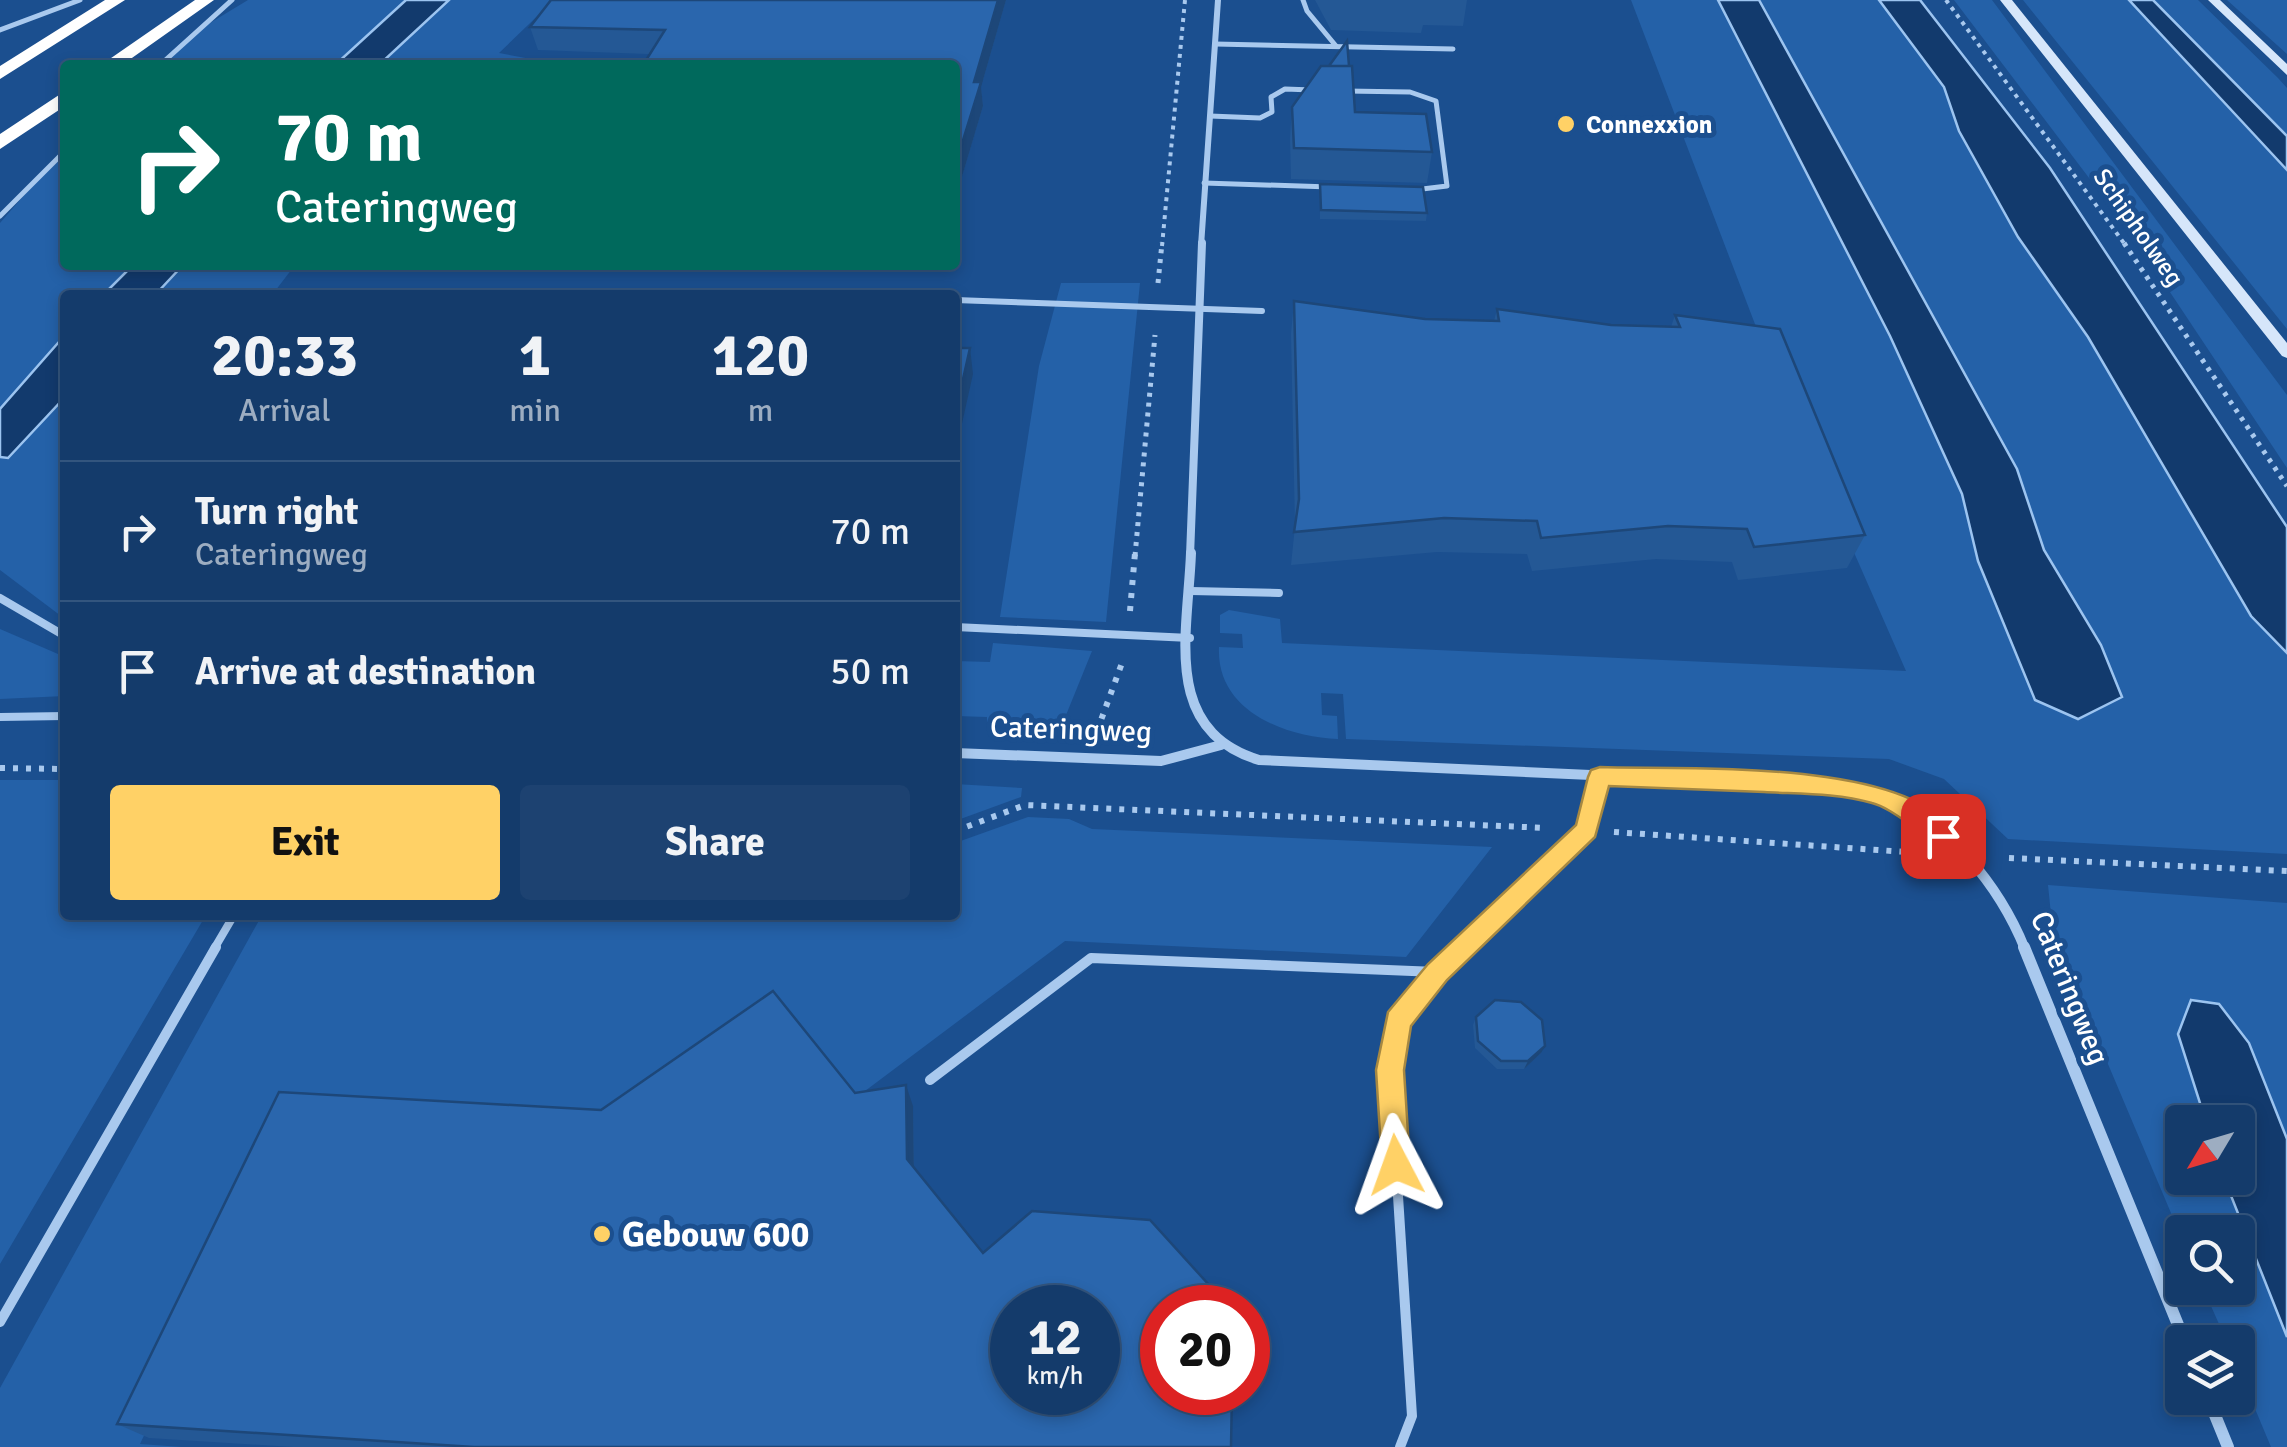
<!DOCTYPE html>
<html lang="en">
<head>
<meta charset="utf-8">
<style>
  body { margin:0; font-family:Signika,sans-serif; background:#1d4271; color:#f1f3f6; height:100vh; display:flex; flex-direction:column; font-size:38px; white-space:nowrap }
  * { box-sizing:border-box; margin:0 }
  p { font-size:32px; color:#9dadc1 }
  .icon { flex:none; width:55px; height:55px; fill:none; stroke:currentColor; stroke-width:2; stroke-linecap:round; stroke-linejoin:round }
  .map { position:relative; flex:1; overflow:hidden }
  .panel { position:absolute; left:60px; top:290px; width:900px; height:630px; display:flex; flex-direction:column; background:#143b6b; border-radius:10px; box-shadow:0 5px 15px #0003,0 0 0 2px #33557e }
  .panel>* { flex:none }
  .banner { position:absolute; left:60px; top:60px; width:900px; height:210px; border-radius:10px; box-shadow:0 5px 15px #0003,0 0 0 2px #33557e; background:#00695c; color:#fff; overflow:hidden }
  .needle { width:65px; rotate:232deg }
  .fabs { position:absolute; left:2165px; top:1105px; display:grid; gap:20px }
  .fabs a { display:grid; place-items:center; width:90px; height:90px; border-radius:10px; background:#143b6b; box-shadow:0 5px 15px #0003,0 0 0 2px #33557e; font-size:50px }
  .speed { position:absolute; left:990px; top:1285px; display:flex; gap:20px; font-size:50px; font-weight:700; text-align:center }
  .speed>* { display:grid; place-content:center; width:130px; height:130px; border-radius:50%; background:#143b6b; box-shadow:0 5px 15px #0003,0 0 0 2px #33557e; line-height:1 }
  .speed small { font-size:25px; font-weight:400 }
  .speed .limit { border:15px solid #d22; background:#fff; color:#111 }
  .pin { position:absolute; display:grid; place-items:center; width:85px; height:85px; color:#fff; margin:-42px; border-radius:20px; box-shadow:0 5px 15px #0006 }
  .me { position:absolute; width:110px; margin:-55px; rotate:356deg; stroke-linejoin:round; filter:drop-shadow(0 0 8px #0008) }
  .turn { display:flex; align-items:center; gap:35px; height:210px; padding:0 50px; font-size:45px }
  .turn .icon { width:130px; height:130px; stroke-width:2.5 }
  .turn b { display:block; font-size:70px; line-height:85px }
  .eta { display:flex; justify-content:space-evenly; align-items:center; height:170px; text-align:center }
  .eta b { font-size:60px; font-weight:700; line-height:70px }
  .primary-button { display:flex; gap:20px; margin-top:auto; padding:20px 50px }
  .primary-button a { flex:1; height:115px; border-radius:10px; background:#ffd166; color:#111; font-size:40px; font-weight:700; line-height:115px; text-align:center }
  .primary-button a+a { background:#1d4271; color:#f1f3f6 }
  ul { padding:0; list-style:none }
  li { display:flex; align-items:center; gap:30px; height:140px; padding:0 50px; border-top:2px solid #33557e }
  li div { flex:1 }
  li b { display:block; font-size:38px }
  li em { font-style:normal }
  .map>svg:first-child { display:block }
  .green { fill:#2461a8 }
  .water { fill:#123a6d; stroke:#9cc4f0; stroke-width:2.5 }
  .lines { fill:none; stroke-linecap:round; stroke-linejoin:round }
  .path-far2 { stroke:#a9c9ee; stroke-width:4; stroke-dasharray:4 5; stroke-linecap:butt }
  .path-far1 { stroke:#a9c9ee; stroke-width:5; stroke-dasharray:4 6; stroke-linecap:butt }
  .path { stroke:#a9c9ee; stroke-width:6; stroke-dasharray:5 8; stroke-linecap:butt }
  .lane-far3 { stroke:#a9c9ee; stroke-width:5 }
  .lane-far2 { stroke:#a9c9ee; stroke-width:6 }
  .lane-far1 { stroke:#a9c9ee; stroke-width:8 }
  .lane { stroke:#a9c9ee; stroke-width:10 }
  .street-far3 { stroke:#a9c9ee; stroke-width:6 }
  .street-far2 { stroke:#a9c9ee; stroke-width:8 }
  .street-far1 { stroke:#a9c9ee; stroke-width:10 }
  .street { stroke:#a9c9ee; stroke-width:12 }
  .secondary { fill:#d6e6fa; fill-rule:evenodd }
  .highway { fill:#fff; fill-rule:evenodd }
  .wall { fill:#245895 }
  .shaded-wall { fill:#1d4779 }
  .building { fill:#2a66ad; stroke:#1d4779; stroke-width:2.5; fill-rule:evenodd }
  .route { fill:#ffd166; stroke:#a68842; stroke-width:2.5 }
  .poi-dot { fill:#ffd166; stroke:#1b4f8f; stroke-width:4 }
  .labels { text-anchor:middle; stroke-width:10; stroke-linejoin:round; paint-order:stroke }
  .far-poi-label { font-size:25px; font-weight:bold; fill:#fff; stroke:#1b4f8f; text-anchor:start }
  .far-street-label { font-size:25px; fill:#fff; stroke:#1b4f8f }
  .street-label { font-size:30px; fill:#fff; stroke:#1b4f8f }
  .near-poi-label { font-size:35px; font-weight:bold; fill:#fff; stroke:#1b4f8f; text-anchor:start }
</style>
</head>
<body>
<div class="map">
<svg width="2287" height="1447" viewBox="0 0 2287 1447">
  <rect width="100%" height="100%" fill="#1b4f8f"/>
  <path class="green" d="M248,0H406L335,65H163L205,26Z
    M449,0H554L499,53L531,59L527,65H379Z
    M1631,0H1718L1890,336L1962,494L1978,561L2101,645L2044,550L2017,469L1759,0H1879L1944,87L1959,131L2018,237L2088,337L2251,616L2287,653V854L2008,839L1944,779L1889,759L1346,739L1343,694L1321,693L1322,715L1337,716L1338,739C1285,737 1216,711 1219,647L1243,648L1242,634L1220,633V615L1229,610L1280,619L1282,643L1906,671L1763,345Z
    M1954,0H1992L2287,395V468L2130,232Z
    M2023,0H2129L2287,170V329Z
    M2153,0H2198L2278,78L2287,88V136Z
    M2227,0H2287V54Z
    M65,148V265H133L103,295H65V335L0,409V223Z
    M183,265H295L272,295H155Z
    M1061,283H1140L1106,622L1000,617L1039,366Z
    M65,397V619L0,570V457L8,458Z
    M0,629L65,657V696L0,699Z
    M993,643L1092,651L1062,725L987,722V717L955,716V661L990,662Z
    M0,780H65V915H206L0,1264Z
    M955,784L1022,788L1021,797L955,821Z
    M1028,817L1069,819L1092,829L1492,847L1406,957L1065,941L857,1097L613,1127L297,1110L140,1444L182,1447H0V1388L262,915H955V843Z
    M2048,885L2287,903V1139L2249,1043L2178,1034L2206,1122H2182V1178H2224L2287,1337V1447H2271L2238,1368V1342H2227L2203,1288H2238V1232H2182V1239L2053,934Z"/>
  <path class="water" d="M406,0H449L379,65H335Z
    M1718,0H1759L2017,469L2044,550L2101,645L2122,697L2078,719L2035,700L1978,561L1962,494L1890,336Z
    M1879,0H1920L2050,168L2287,527V653L2251,616L2088,337L2018,237L1959,131L1944,87Z
    M2129,0H2153L2287,136V170Z
    M133,265H183L155,295H103Z
    M65,335V397L8,458L0,457V409Z
    M2191,1000L2219,1004L2249,1043L2287,1139V1337L2224,1178H2238V1122H2206L2178,1034Z"/>
  <g class="lines">
    <path class="path-far2" d="M1946,0L2126,246
      M1162,246L1185,0"/>
    <path class="path-far1" d="M2124,243L2287,486
      M1158,283L1162,243
      M1135,556L1155,335"/>
    <path class="path" d="M1130,611L1135,553
      M1097,731L1122,663
      M0,768L65,769
      M955,831L1025,805L1547,828
      M1614,832L1921,853
      M2009,858L2287,871"/>
    <path class="lane-far3" d="M1303,0L1307,11L1336,46
      M0,30L80,0
      M1215,44L1453,49
      M160,65L232,0
      M1346,91L1410,92L1436,101L1447,186L1414,190
      M1210,116L1260,118L1272,112L1271,97L1285,89L1312,90
      M1204,183L1330,187
      M0,216L65,151"/>
    <path class="lane-far2" d="M527,295L529,291L713,295
      M955,300L1262,311"/>
    <path class="lane-far1" d="M1191,591L1279,593
      M0,598L65,636
      M955,627L1190,638
      M0,717L65,716
      M214,949L234,915
      M1461,949L1587,830L1600,777"/>
    <path class="lane" d="M930,1080L1091,958L1437,972
      M0,1322L216,947
      M1400,1447L1412,1416L1390,1070L1398,1021L1437,972L1464,947"/>
    <path class="street-far3" d="M1201,246L1218,0"/>
    <path class="street-far2" d="M1190,556L1202,243"/>
    <path class="street-far1" d="M1191,553C1188,633 1161,730 1259,760L1835,786C1850,789 1866,790 1881,795C1946,818 2000,887 2025,949
      M955,753L1161,761L1221,745"/>
    <path class="street" d="M2024,947L2185,1342
      M2208,1398L2228,1447"/>
    <path class="secondary" d="M2000,0H2012L2287,343V358L2282,356Z
      M2208,0H2220L2287,64V75Z"/>
    <path class="highway" d="M105,0H125L0,79V66Z
      M195,0H214L122,65H101Z
      M65,91V106L0,149V134Z"/>
  </g>
  <path class="wall" d="M1006,0L981,87L983,106L955,200V65L538,50L530,27Z
    M1315,0H1467L1463,26L1423,25L1421,33L1331,30Z
    M1349,66L1355,112L1432,152L1427,183L1291,179L1290,138L1292,107Z
    M1320,184L1427,213L1426,221L1320,219Z
    M1294,301L1425,319L1494,321L1497,309L1611,325L1671,327L1675,315L1865,535L1847,568L1738,580L1732,562L1656,559L1532,571L1527,554L1437,552L1291,565L1295,526L1291,334Z
    M1476,1017L1541,1053L1524,1069H1497L1475,1048L1473,1025Z
    M855,1093L913,1106L914,1167L983,1253L1231,1447H293L149,1438L117,1424L601,1110Z"/>
  <path class="shaded-wall" d="M998,0H1006L981,87L983,106L955,200V166L974,82Z
    M970,348L973,374L955,455V415Z
    M1545,1046L1541,1053L1524,1069L1528,1061Z
    M906,1085L913,1106L914,1179L907,1159Z"/>
  <path class="building" d="M551,0H998L974,82H981L955,166V65H643L665,30L530,27Z
    M1347,41L1349,66H1329Z
    M1321,66H1352L1355,112L1426,114L1432,152L1294,148L1292,107Z
    M1320,184L1423,187L1427,213L1321,210Z
    M1294,301L1425,319L1499,321L1497,309L1611,325L1680,327L1675,315L1780,329L1865,535L1754,547L1747,529L1668,526L1541,538L1537,521L1444,518L1294,532L1299,499Z
    M955,348H970L955,415Z
    M773,991L855,1093L906,1085L907,1159L983,1253L1032,1211L1150,1220L1230,1308H1162V1392H1232L1231,1447H474L117,1424L279,1092L601,1110ZM1012,1308H1098V1392H1012Z
    M1495,1000L1521,1002L1542,1020L1545,1046L1528,1061H1501L1478,1041L1476,1017Z"/>
  <path class="route" d="M1600,767C1680,770 1915,757 1955,836L1952,843C1934,849 1897,809 1872,803C1837,793 1801,794 1764,792C1713,790 1661,788 1609,786L1595,837L1447,980L1411,1026L1404,1070L1410,1165L1406,1175L1396,1179L1386,1175L1382,1165L1376,1070L1388,1012L1428,964L1576,825L1588,777L1591,770Z"/>
  <g class="poi-dot">
    <circle cx="1566" cy="124" r="10"/>
    <circle cx="602" cy="1234" r="10"/>
  </g>
  <g class="labels">
    <g class="far-poi-label">
      <text x="1586" y="133">Connexxion</text>
    </g>
    <g class="far-street-label">
      <text transform="translate(2139 227) rotate(55)" y="9">Schipholweg</text>
    </g>
    <g class="street-label">
      <text transform="translate(1071 729) rotate(2)" y="10">Cateringweg</text>
      <text transform="translate(2070 988) rotate(68)" y="10">Cateringweg</text>
    </g>
    <g class="near-poi-label">
      <text x="622" y="1246">Gebouw 600</text>
    </g>
  </g>
</svg>
<div class="fabs">
<a><svg class="needle" viewBox="-14 -14 28 28"><path d="M0-13l5 13h-10z" fill="#e53935"/><path d="M0 13l5-13h-10z" fill="#9dadc1"/></svg></a>
<a><svg class="icon" aria-label="search" viewBox="0 0 24 24"><circle cx="10" cy="10" r="6"/><path d="M15 15l6 6"/></svg></a>
<a><svg class="icon" aria-label="layers" viewBox="0 0 24 24"><path d="M12 4l9 5-9 5-9-5zM3 14l9 5 9-5"/></svg></a>
</div>
<div class="speed"><div>12<small>km/h</small></div><div class="limit">20</div></div>
<div class="pin" style="left:1943px;top:836px;background:#d93025"><svg class="icon" aria-label="arrive" viewBox="0 0 24 24"><path d="M6 21V4h12l-3 4 3 4H6"/></svg></div>
<svg class="me" style="left:1396px;top:1165px" viewBox="-20 -20 40 40"><path d="M0-17L14 15 0 8-14 15z" fill="#ffd166" stroke="#fff" stroke-width="4"/></svg>
<div class="banner">
<div class="turn"><svg class="icon" aria-label="right" viewBox="0 0 24 24"><path d="M7 20v-9h11M14 6l5 5-5 5"/></svg><div><b>70 m</b>Cateringweg</div></div>
</div>
<section class="panel">
<div class="eta">
<div><b>20:33</b><p>Arrival</p></div>
<div><b>1</b><p>min</p></div>
<div><b>120</b><p>m</p></div>
</div>
<ul>
<li><svg class="icon" aria-label="right" viewBox="0 0 24 24"><path d="M7 20v-9h11M14 6l5 5-5 5"/></svg><div><b>Turn right</b><p>Cateringweg</p></div><em>70 m</em></li>
<li><svg class="icon" aria-label="arrive" viewBox="0 0 24 24"><path d="M6 21V4h12l-3 4 3 4H6"/></svg><div><b>Arrive at destination</b></div><em>50 m</em></li>
</ul>
<div class="primary-button"><a>Exit</a><a>Share</a></div>
</section>
</div>
</body>
</html>
